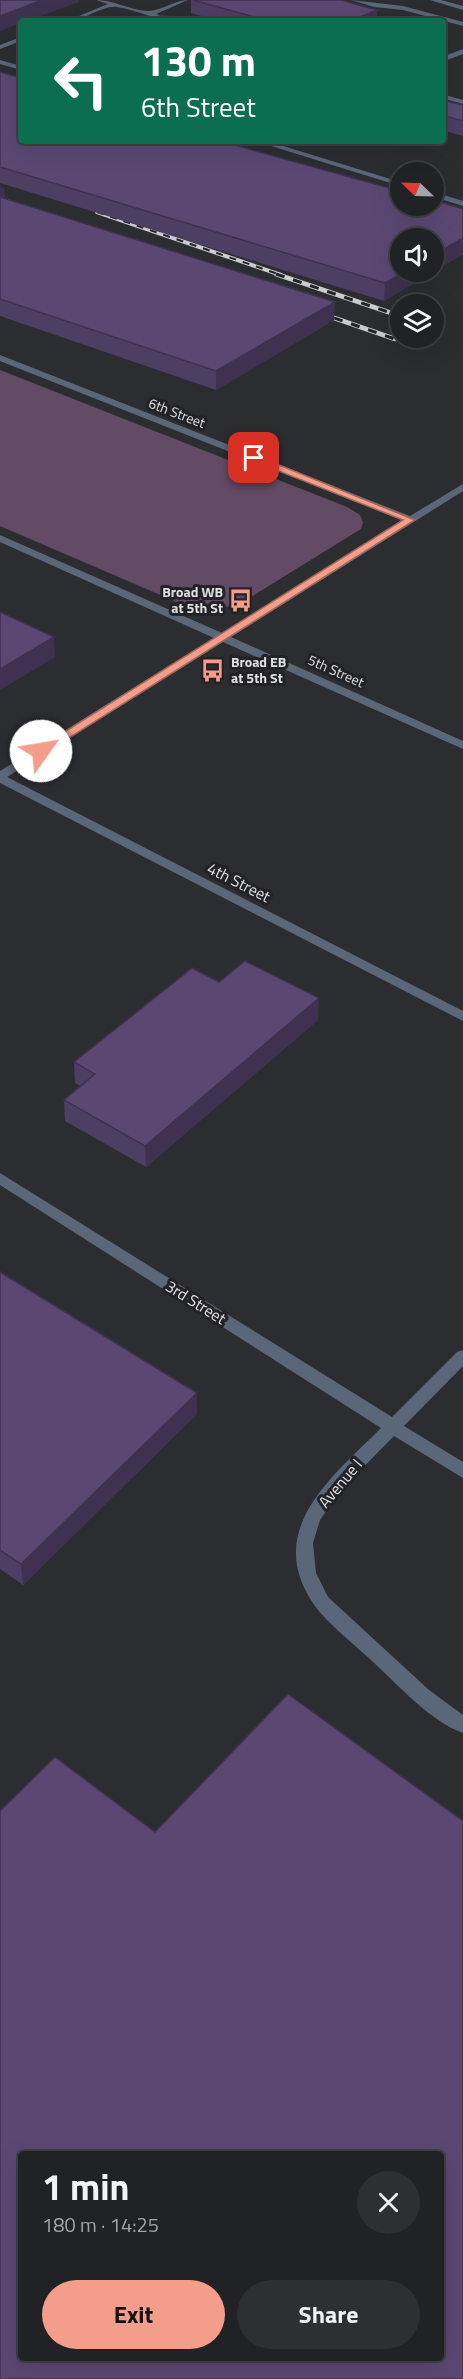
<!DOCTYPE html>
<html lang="en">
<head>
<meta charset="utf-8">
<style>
  body { margin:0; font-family:"Titillium Web",sans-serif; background:#2d2f32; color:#f1f3f6; height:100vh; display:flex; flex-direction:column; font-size:22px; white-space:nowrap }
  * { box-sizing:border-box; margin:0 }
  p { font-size:20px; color:#a2a4a7 }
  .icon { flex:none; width:33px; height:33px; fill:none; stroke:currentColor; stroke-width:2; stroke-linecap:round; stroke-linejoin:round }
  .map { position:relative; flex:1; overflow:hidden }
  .side { position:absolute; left:18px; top:2151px; width:426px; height:210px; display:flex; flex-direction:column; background:#212225; border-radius:6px; box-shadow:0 6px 24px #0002,0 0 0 2px #3e3f42 }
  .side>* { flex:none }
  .hud { position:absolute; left:18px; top:18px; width:428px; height:126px; border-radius:6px; box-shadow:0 6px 24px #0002,0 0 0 2px #3e3f42; background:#0b6e4f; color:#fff; overflow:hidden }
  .needle { width:39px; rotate:293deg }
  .buttons { position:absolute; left:390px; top:162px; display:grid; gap:12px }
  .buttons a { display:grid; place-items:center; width:54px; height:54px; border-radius:50%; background:#212225; box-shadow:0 6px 24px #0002,0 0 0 2px #3e3f42; font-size:30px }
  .pin { position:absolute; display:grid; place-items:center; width:51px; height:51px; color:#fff; margin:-26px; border-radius:12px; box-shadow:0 3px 9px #0006 }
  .me { position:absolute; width:66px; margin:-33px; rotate:58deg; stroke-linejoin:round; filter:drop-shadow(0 0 4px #0008) }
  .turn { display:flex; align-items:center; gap:21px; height:126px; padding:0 24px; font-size:27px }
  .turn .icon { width:78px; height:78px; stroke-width:2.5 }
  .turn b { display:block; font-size:42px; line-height:51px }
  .round { display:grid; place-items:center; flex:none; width:63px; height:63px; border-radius:32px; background:#2d2f32 }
  .summary { display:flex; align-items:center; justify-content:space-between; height:102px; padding:0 24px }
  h1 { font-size:36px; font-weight:700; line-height:45px }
  .action { display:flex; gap:12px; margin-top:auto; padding:12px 24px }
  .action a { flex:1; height:69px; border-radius:36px; background:#f49d8b; color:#111; font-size:24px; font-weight:700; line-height:69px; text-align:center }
  .action a+a { background:#2d2f32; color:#f1f3f6 }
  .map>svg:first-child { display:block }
  .green { fill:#644b65 }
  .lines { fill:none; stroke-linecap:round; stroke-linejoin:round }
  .minor { fill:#5a6779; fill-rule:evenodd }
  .rail-far1-casing { stroke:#cbcccf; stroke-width:4 }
  .rail-casing { stroke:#cbcccf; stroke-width:4.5 }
  .rail-far1 { stroke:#232327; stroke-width:2; stroke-dasharray:7; stroke-linecap:butt }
  .rail { stroke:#232327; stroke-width:3; stroke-dasharray:9; stroke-linecap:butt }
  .wall { fill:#4d3e63 }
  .shaded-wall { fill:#3f3250 }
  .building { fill:#5a4873; stroke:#3f3250; stroke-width:1.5; fill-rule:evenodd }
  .route { fill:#f49d8b; stroke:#9f665a; stroke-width:1.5 }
  .labels { text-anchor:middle; stroke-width:6; stroke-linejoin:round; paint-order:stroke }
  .far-street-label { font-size:14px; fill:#dfe0e3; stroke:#232327 }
  .far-poi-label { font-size:14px; font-weight:bold; fill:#dfe0e3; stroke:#232327; text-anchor:end }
  .street-label { font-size:16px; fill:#dfe0e3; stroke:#232327 }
</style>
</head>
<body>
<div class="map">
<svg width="463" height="2379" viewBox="0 0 463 2379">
  <rect width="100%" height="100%" fill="#2c2d31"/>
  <path class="green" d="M0,370L347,507L360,515L363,522L361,529L238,605L209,609L186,606L0,526Z"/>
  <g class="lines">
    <path class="minor" d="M96,0C114,0 129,10 147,11C160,12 174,0 188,0L156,14L178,21C157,21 138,10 117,7C103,5 83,21 67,21L108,4Z
      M351,0L403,6L463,22V26L403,10L374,7Z
      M430,0H441L463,6V10Z
      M21,37V41L0,49V45Z
      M463,49V54L442,62V57Z
      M0,60L21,66V70L0,64Z
      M442,94L463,100V104L442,98Z
      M255,141H267L400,182V186Z
      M434,192L463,201V206L434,197Z
      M0,355L410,516L463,484V491L231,637L463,741V749L223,642L7,777L463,1011V1021L0,783V771L214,638L0,542V535L222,633L402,520L0,361Z
      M0,1173L392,1417L457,1352L463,1350V1366L404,1426L463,1462V1478L394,1436L340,1491L320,1520L313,1543L316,1573L328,1597L429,1690L463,1715V1733C431,1722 396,1683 371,1660C355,1645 327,1623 315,1606C262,1531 331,1478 381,1428L0,1185Z"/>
    <defs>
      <path id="rail-far1" d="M97,212L281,275"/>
      <path id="rail" d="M276,274L400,316
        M317,312L395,339"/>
    </defs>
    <use href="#rail-far1" class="rail-far1-casing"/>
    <use href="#rail" class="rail-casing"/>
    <use href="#rail-far1" class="rail-far1"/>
    <use href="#rail" class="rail"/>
  </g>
  <path class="wall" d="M191,0H341L377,10V21H219L191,13Z
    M0,72L21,141L463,209V254L384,301L0,183Z
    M442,100L463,105V136L442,130Z
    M0,186L5,199L334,320L216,390L0,316Z
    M219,982L318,1020L146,1167L65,1121L64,1100L80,1086L75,1083L74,1062Z
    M0,1272L197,1414L23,1585L0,1569Z"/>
  <path class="shaded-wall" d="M42,0H78L79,2L27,21H21V23L0,31V16Z
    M377,10V21H362V16Z
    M4,187L6,204L0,207V189Z
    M463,238V254L384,301L385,283L405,272H434V255Z
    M335,302L334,320L216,390V371Z
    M54,637L55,657L0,690V669Z
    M319,998L318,1020L146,1167L145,1146Z
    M197,1393V1414L23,1585L21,1564Z"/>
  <path class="building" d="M0,0H42L0,16Z
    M193,0H341L377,10L362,16L377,20L374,21H269Z
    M162,15L183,21H148Z
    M0,72L21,78V141H220L400,191V206H434V200L463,209V238L434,255V238H400V272H405L385,283L0,167Z
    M442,100L463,105V121L442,115Z
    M0,197L335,302L216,371L0,299Z
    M0,612L54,637L0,669Z
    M245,961L319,998L145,1146L64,1100L95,1074L74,1062L192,968L219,982Z
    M0,1272L197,1393L21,1564L0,1550Z
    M288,1694L463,1821V2379H0V1811L55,1757L155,1832ZM21,2154H441V2358H21Z"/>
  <path class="route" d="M251,456H257L415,520L45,753H37V749L403,520L251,460Z"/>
  <defs>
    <symbol id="bus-bare" viewBox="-9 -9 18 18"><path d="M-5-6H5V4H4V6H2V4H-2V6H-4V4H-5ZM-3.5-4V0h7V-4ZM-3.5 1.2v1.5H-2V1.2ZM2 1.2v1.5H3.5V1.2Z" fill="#f49d8b" stroke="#232327" stroke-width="2.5" paint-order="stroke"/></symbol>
  </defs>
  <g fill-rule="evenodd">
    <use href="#bus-bare" x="224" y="584" width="33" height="33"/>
    <use href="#bus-bare" x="196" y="654" width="33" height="33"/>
  </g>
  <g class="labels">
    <g class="far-street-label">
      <text transform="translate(177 413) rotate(21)" y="5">6th Street</text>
      <text transform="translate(336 671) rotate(24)" y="5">5th Street</text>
    </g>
    <g class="far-poi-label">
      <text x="223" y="597">Broad WB<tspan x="223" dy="16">at 5th St</tspan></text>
      <text x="231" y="667" text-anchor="start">Broad EB<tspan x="231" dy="16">at 5th St</tspan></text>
    </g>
    <g class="street-label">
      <text transform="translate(239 882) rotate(27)" y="6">4th Street</text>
      <text transform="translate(196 1302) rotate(32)" y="6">3rd Street</text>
      <text transform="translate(340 1483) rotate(-50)" y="6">Avenue I</text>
    </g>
  </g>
</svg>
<div class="buttons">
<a><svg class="needle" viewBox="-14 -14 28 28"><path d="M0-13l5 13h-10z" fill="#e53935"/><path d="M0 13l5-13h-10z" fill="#a2a4a7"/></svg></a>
<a><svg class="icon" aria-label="sound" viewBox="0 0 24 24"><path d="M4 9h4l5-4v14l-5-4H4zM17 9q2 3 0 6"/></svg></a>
<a><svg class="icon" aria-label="layers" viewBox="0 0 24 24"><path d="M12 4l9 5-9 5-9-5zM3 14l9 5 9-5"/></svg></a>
</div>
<div class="pin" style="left:254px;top:458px;background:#d93025"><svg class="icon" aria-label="arrive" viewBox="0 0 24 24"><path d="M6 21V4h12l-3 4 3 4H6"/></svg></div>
<svg class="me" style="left:41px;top:751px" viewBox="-20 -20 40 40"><circle r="19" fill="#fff"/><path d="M0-13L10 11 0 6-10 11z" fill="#f49d8b"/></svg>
<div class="hud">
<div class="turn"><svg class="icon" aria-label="left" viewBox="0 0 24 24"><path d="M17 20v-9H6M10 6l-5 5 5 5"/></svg><div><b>130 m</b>6th Street</div></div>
</div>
<section class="side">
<div class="summary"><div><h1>1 min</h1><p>180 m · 14:25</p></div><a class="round"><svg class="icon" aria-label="close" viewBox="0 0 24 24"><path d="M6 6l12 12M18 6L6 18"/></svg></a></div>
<div class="action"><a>Exit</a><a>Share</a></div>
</section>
</div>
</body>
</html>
